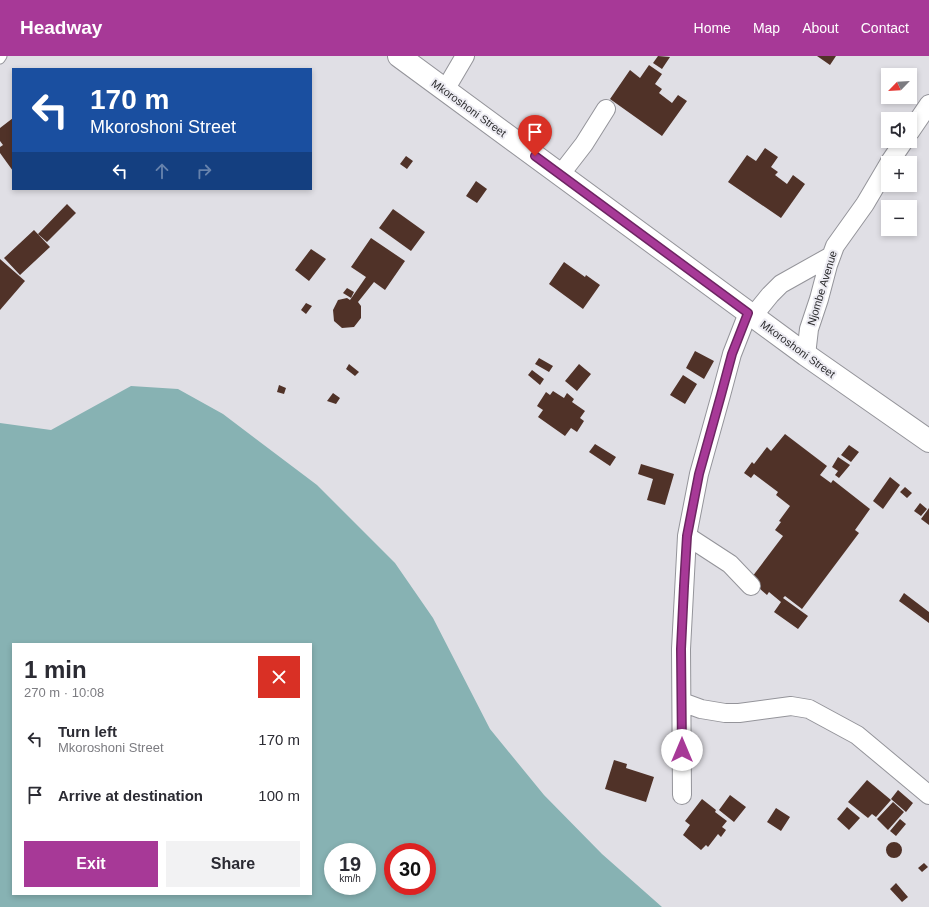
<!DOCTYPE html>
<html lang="en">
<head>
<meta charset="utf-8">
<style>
  body { margin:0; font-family:Helvetica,sans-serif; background:#f2f2f3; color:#2b2b33; height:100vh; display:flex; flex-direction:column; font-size:15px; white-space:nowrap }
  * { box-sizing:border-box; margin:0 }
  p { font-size:13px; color:#7c7c81 }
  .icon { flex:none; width:22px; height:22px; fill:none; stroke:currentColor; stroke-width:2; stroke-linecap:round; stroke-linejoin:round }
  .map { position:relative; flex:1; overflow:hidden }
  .panel { position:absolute; left:12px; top:587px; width:300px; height:252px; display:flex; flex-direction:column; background:#fff; border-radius:0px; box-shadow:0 2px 6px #0003 }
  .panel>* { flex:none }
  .top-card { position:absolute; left:12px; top:12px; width:300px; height:122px; border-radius:0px; box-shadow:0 2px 6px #0003; background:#1a4fa0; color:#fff; overflow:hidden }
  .needle { width:26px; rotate:245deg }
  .tools { position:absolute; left:881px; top:12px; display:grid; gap:8px }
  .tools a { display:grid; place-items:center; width:36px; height:36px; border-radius:0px; background:#fff; box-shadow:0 2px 6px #0003; font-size:20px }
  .speed { position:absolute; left:324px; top:787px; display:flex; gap:8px; font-size:20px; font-weight:700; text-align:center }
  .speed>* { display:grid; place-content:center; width:52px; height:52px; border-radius:50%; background:#fff; box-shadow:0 2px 6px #0003; line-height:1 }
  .speed small { font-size:10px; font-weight:400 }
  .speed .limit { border:6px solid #d22; background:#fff; color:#111 }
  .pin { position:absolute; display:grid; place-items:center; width:34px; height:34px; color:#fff; margin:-41px -17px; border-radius:50% 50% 50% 0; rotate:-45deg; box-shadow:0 0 4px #0007 }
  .pin .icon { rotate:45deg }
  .me { position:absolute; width:44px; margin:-22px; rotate:0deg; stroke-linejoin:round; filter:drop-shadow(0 0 3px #0008) }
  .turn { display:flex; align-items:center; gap:14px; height:84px; padding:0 12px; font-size:18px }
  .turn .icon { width:52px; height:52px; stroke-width:2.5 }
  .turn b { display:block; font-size:28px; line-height:34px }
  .lanes { display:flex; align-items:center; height:38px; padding:0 12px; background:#0003; justify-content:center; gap:20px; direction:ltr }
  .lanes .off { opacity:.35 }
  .round { display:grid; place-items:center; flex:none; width:42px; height:42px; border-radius:0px; background:#f2f2f3 }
  .summary { display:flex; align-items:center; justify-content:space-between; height:68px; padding:0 12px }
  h1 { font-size:24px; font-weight:700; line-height:30px }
  .cta { display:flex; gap:8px; margin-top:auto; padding:8px 12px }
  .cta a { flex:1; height:46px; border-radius:0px; background:#a73997; color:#fff; font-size:16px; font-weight:700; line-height:46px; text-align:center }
  .cta a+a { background:#f2f2f3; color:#2b2b33 }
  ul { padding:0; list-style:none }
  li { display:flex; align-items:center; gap:12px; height:56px; padding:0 12px }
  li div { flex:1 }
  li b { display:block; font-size:15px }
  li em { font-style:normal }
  header { display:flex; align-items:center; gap:24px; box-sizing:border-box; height:56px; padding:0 20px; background:#a73997; color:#fff }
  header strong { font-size:19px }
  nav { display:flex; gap:22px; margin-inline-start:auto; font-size:14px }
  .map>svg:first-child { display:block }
  .water { fill:#87b2b3; fill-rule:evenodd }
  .building { fill:#503228 }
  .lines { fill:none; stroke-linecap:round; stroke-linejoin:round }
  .service-casing { stroke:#94949a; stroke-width:11 }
  .minor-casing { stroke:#94949a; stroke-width:20 }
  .tertiary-casing { stroke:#94949a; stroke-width:24 }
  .service { stroke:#fff; stroke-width:9 }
  .minor { stroke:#fff; stroke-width:18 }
  .tertiary { stroke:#fff; stroke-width:22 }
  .route-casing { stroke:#6d2562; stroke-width:10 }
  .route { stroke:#a73997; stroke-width:7 }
  .labels { text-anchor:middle; stroke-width:4; stroke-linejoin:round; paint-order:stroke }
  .street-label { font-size:11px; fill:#2c2c2e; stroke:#edecf3 }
</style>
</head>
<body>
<header>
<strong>Headway</strong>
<nav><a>Home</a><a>Map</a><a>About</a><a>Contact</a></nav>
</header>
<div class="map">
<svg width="929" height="851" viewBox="0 0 929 851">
  <rect width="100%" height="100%" fill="#e0dfe5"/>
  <path class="water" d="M131,330L178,333L223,358L317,429L395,507L433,562L490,673L544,739L602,798L662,851H0V367L51,374ZM13,588H311V838H13ZM333,796H367V830H333ZM393,796H427V830H393Z"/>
  <path class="building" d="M658,0L670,1L662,13L653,7Z
    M817,0H836L830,9Z
    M649,9L662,18L655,28L662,33L659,37L672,47L678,39L687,45L662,80L610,43L630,14L640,22Z
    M13,62V115L0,97V91L3,89L0,85V72Z
    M765,92L778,101L771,111L778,116L775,119L787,128L793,119L805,128L781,162L728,126L747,99L756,105Z
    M406,100L413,105L407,113L400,108Z
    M476,125L487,133L477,147L466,140Z
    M67,148L76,157L47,186L38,178Z
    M393,153L425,176L411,195L379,172Z
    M34,174L50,191L20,219L4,202Z
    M371,182L405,205L385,234L374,226L358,246L361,250V262L354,271L342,272L334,265L333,254L338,244L347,242L350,244L366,221L351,211Z
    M311,193L326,203L309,225L295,214Z
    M0,203L25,225L0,254Z
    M564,206L585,221L586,219L600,229L583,253L549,228Z
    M347,232L354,236L351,242L343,237Z
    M306,247L312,250L306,258L301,254Z
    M695,295L714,305L704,323L686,312Z
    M539,302L553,310L549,316L535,308Z
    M349,308L359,316L355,320L346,313Z
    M579,308L591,318L577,335L565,325Z
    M532,314L544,323L540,329L528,319Z
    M683,319L697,328L685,348L670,339Z
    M279,329L286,332L284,338L277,336Z
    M553,335L564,342L567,337L574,343L572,346L585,355L580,362L584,365L577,376L571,372L565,380L538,361L543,354L537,350L546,336L550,339Z
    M333,337L340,342L336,348L327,345Z
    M785,378L827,410L820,419L831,427L833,424L870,453L855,474L859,477L802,553L785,540L783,542L808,560L798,573L774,556L781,546L769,536L767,539L759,532L761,530L757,527L752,521L783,480L775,474L781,466L779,465L790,450L776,439L778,436L754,418L751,422L744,417L752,406L754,408L767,391L771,395Z
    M595,388L616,401L610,410L589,396Z
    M849,389L859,396L851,406L841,399Z
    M838,401L850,409L839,422L835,419L838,415L832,411Z
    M641,408L674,418L665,449L647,444L653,423L638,418Z
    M890,421L900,429L883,453L873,445Z
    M905,431L912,437L907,442L900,436Z
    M920,447L927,453L921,460L914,455Z
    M929,452V469L921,463Z
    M904,537L929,556V567L899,545Z
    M614,704L627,708L626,712L654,721L646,746L605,733Z
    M867,724L891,744L876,761L872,758L868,762L848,746Z
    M898,734L913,747L906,756L891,743Z
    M730,739L746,751L734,766L719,754Z
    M702,743L716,754L715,756L727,765L722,771L726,774L721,781L718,778L708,791L706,789L701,794L683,779L690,769L685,765Z
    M893,746L904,756L888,774L877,763Z
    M847,751L860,762L849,774L837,763Z
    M776,752L790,761L781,775L767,766Z
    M900,763L906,768L896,780L890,775Z
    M886 794a8 8 0 1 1 16 0a8 8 0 1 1-16 0Z
    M924,807L928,811L922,816L918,812Z
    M896,827L908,841L902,846L890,833Z"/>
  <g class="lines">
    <defs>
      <path id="service" d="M0,3L2,0"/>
      <path id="minor" d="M445,34L465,0
        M910,76L929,48
        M889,107L904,85
        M560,119L584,88L606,53
        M753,260L770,239L781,228L831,200
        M806,299L809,273L819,243L828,209L835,190L865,148L888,109
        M687,480L730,508L751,530
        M682,646L701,653L725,657H739L791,650L809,653L857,679L929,739
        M682,739L681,593L687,480L699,418L721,339L732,298L748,257"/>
      <path id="tertiary" d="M399,0L806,299L929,385"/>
    </defs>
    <use href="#service" class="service-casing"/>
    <use href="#minor" class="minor-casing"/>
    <use href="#tertiary" class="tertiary-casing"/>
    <use href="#service" class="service"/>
    <use href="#minor" class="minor"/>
    <use href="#tertiary" class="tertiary"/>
  </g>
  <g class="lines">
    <defs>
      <path id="route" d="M535,100L748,257L732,298L721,339L699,418L687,480L684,530L681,593L682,694"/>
    </defs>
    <use href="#route" class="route-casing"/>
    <use href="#route" class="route"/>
  </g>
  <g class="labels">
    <g class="street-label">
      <text transform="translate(469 52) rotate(36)" y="4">Mkoroshoni Street</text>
      <text transform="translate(822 232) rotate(-73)" y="4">Njombe Avenue</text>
      <text transform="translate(798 293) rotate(36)" y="4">Mkoroshoni Street</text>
    </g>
  </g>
</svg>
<div class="tools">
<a><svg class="needle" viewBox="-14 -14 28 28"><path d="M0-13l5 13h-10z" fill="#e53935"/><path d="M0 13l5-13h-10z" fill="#7c7c81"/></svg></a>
<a><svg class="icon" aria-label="sound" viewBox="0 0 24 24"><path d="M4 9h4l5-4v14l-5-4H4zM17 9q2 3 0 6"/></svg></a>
<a>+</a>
<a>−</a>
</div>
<div class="speed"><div>19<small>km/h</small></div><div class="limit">30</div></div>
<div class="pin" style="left:535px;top:100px;background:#d93025"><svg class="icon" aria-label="arrive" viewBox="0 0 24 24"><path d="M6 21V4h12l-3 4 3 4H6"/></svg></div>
<svg class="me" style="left:682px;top:694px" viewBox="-20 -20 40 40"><circle r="19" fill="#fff"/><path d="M0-13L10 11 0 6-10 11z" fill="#a73997"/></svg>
<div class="top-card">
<div class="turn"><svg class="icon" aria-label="left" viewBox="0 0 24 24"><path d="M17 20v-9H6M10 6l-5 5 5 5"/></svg><div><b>170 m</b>Mkoroshoni Street</div></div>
<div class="lanes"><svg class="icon" aria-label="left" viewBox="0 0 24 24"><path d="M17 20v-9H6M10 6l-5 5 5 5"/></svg><svg class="icon off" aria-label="ahead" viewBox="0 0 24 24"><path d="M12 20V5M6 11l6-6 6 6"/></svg><svg class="icon off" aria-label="right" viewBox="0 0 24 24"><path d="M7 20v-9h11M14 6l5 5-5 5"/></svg></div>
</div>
<section class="panel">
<div class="summary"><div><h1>1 min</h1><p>270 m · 10:08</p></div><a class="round" style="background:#d93025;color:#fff"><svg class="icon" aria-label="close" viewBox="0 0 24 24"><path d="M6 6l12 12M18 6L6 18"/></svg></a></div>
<ul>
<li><svg class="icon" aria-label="left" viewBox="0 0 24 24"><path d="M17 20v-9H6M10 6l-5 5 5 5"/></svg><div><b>Turn left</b><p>Mkoroshoni Street</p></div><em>170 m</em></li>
<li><svg class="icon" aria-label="arrive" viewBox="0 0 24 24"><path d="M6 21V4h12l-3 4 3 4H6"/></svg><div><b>Arrive at destination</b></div><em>100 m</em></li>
</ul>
<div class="cta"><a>Exit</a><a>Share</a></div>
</section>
</div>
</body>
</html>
